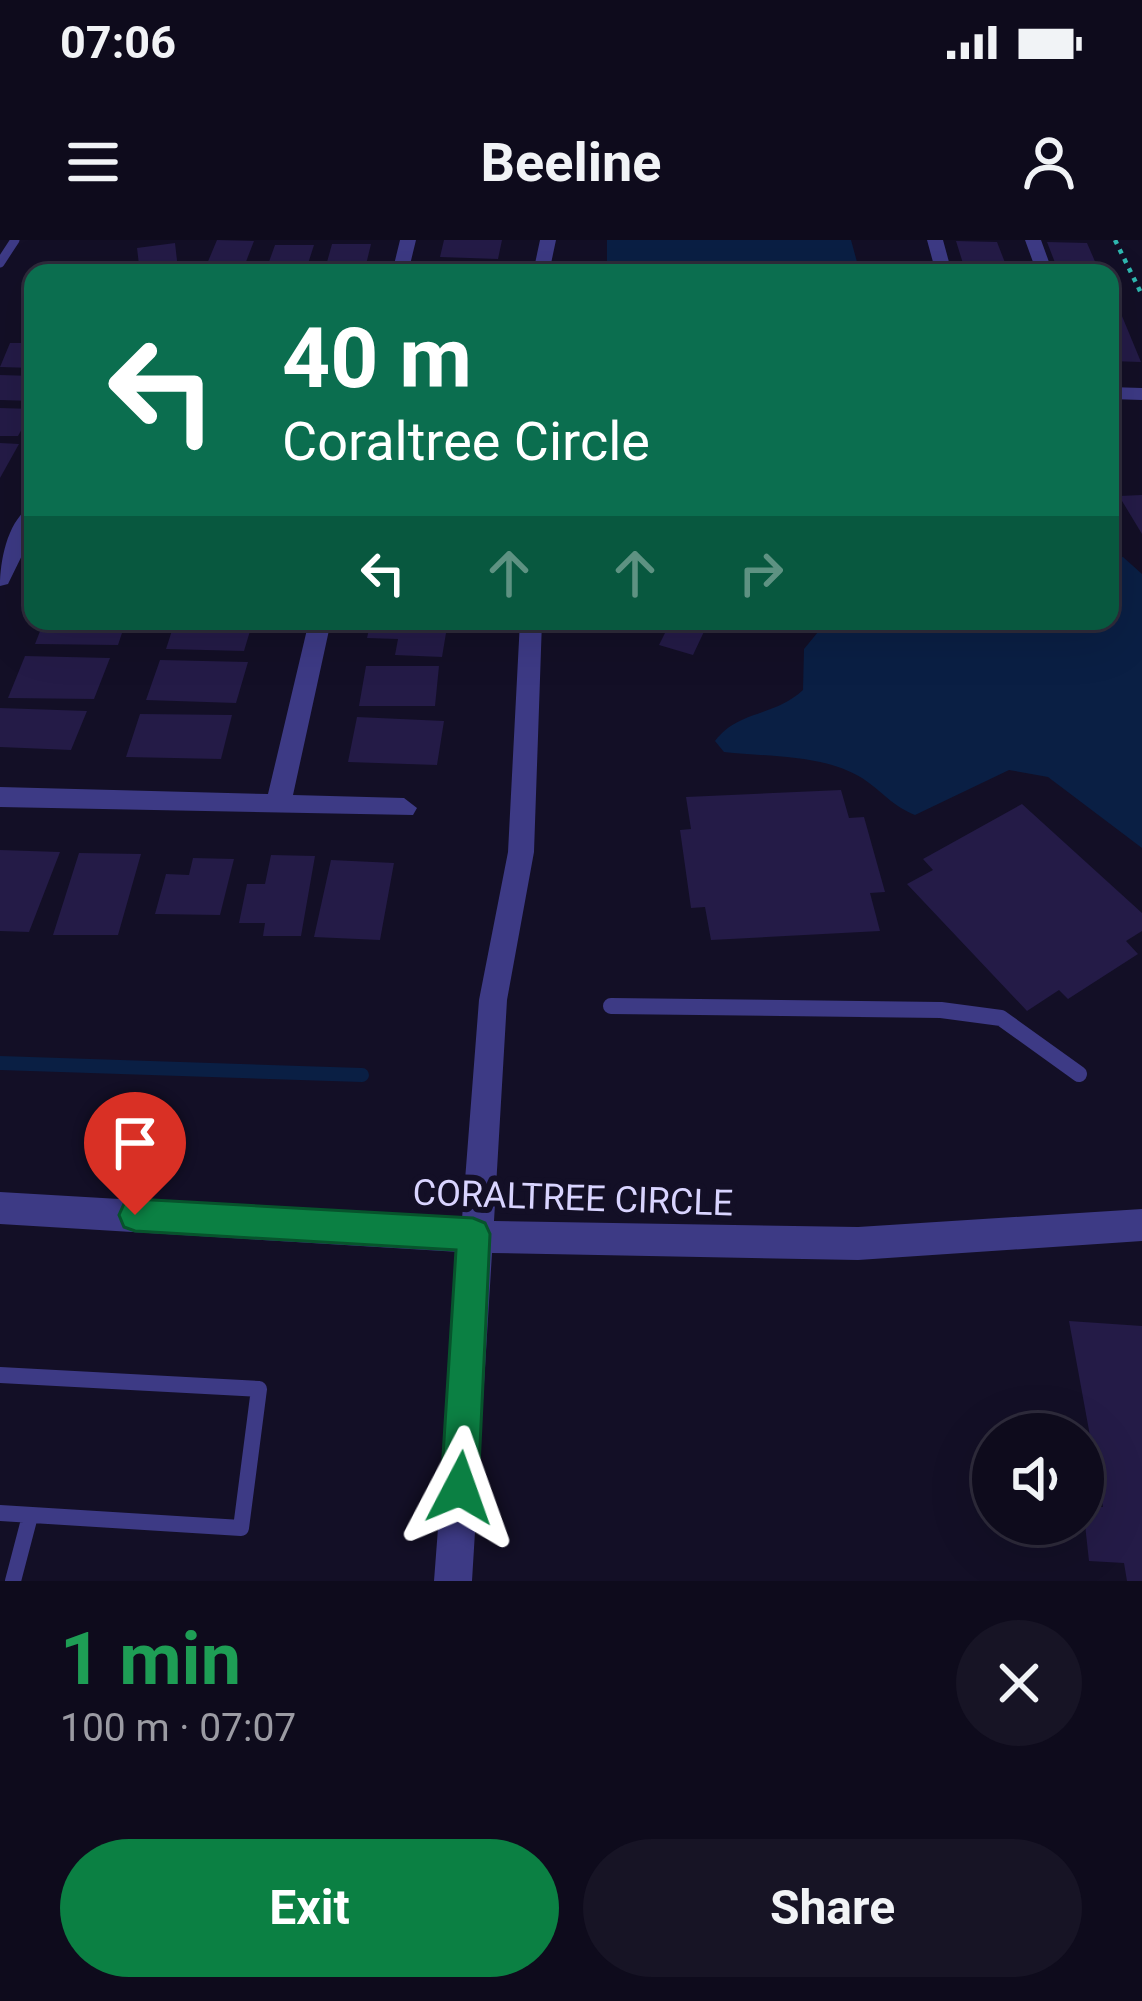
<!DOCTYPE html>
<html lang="en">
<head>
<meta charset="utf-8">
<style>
  body { margin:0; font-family:Roboto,sans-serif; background:#171425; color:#f1f3f6; height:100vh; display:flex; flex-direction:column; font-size:45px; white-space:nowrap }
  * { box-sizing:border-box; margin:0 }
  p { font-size:39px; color:#9b9ba3 }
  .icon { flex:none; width:66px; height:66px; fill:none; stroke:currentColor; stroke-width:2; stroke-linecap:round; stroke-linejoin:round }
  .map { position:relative; height:1341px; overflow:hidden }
  .side { display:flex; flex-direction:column; background:#0e0b1c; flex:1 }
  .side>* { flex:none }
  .top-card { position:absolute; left:24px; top:24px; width:1095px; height:366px; border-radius:24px; box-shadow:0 12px 48px #0002,0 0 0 3px #2e2b3b; background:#0b6e4f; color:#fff; overflow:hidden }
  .fabs { position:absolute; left:972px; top:1173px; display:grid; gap:24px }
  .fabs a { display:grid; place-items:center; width:132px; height:132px; border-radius:50%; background:#0e0b1c; box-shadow:0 12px 48px #0002,0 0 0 3px #2e2b3b; font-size:60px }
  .pin { position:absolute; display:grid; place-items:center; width:102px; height:102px; color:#fff; margin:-123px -51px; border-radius:50% 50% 50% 0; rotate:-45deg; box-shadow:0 0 12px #0007 }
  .pin .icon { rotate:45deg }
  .me { position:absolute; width:132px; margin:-66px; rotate:4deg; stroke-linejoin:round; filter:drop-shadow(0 0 9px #0008) }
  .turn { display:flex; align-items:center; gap:42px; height:252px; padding:0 60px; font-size:54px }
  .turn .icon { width:156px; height:156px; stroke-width:2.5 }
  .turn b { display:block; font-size:84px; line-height:102px }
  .lanes { display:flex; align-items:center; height:114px; padding:0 60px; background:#0003; justify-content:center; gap:60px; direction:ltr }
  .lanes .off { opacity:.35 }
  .round { display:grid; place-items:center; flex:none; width:126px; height:126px; border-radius:63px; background:#171425 }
  .headline { display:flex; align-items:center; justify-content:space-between; height:204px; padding:0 60px }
  h1 { font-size:72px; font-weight:700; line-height:90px; color:#1e9e55 }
  .cta { display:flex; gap:24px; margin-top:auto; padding:24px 60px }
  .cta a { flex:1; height:138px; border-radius:72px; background:#0b8043; color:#fff; font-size:48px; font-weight:700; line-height:138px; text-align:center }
  .cta a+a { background:#171425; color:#f1f3f6 }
  .status { display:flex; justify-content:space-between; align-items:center; height:84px; padding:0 60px; background:#0e0b1c; direction:ltr }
  .status svg { height:33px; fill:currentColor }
  header { display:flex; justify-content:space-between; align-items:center; height:156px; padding:0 60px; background:#0e0b1c; font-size:54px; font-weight:700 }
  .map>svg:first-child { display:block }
  .water { fill:#0a1f44 }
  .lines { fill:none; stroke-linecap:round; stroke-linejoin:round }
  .stream { stroke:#0a1f44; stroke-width:14 }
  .building { fill:#241b47 }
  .path { stroke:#2fb8b0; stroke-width:4.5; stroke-dasharray:4.5 6; stroke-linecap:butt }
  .service-far1 { stroke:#3d3a85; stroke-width:9 }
  .service { stroke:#3d3a85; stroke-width:16 }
  .minor { fill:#3d3a85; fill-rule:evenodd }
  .route { fill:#0b8043; stroke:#07532c; stroke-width:3 }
  .labels { text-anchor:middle; stroke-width:12; stroke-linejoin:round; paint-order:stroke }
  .street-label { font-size:36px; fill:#d9d4ff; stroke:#130f26 }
</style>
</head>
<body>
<div class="status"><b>07:06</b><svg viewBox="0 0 49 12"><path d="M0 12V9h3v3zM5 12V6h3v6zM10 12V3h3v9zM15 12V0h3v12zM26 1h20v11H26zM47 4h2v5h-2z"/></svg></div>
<header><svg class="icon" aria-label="menu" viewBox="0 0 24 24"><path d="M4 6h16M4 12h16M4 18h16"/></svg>Beeline<svg class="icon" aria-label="person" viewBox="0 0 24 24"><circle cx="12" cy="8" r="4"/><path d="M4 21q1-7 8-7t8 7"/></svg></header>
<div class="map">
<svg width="1142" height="1341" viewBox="0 0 1142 1341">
  <rect width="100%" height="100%" fill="#130f26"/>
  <path class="water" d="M607,0H851L860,33H607Z
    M1123,317L1142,334V608L1048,537L1009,530L915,575C892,566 882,551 862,538C823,514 768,517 724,512L715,501C738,470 774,477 803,450L804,409L827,381H1110V318Z"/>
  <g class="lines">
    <path class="stream" d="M0,823L362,835"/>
  </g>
  <path class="building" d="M217,0L254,1L242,32L204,31Z
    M444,0H502L498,19L440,17Z
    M956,1L997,2L1009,33H966Z
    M1047,2L1087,3L1100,33H1059Z
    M175,3L178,29L140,33L137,8Z
    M332,4H371L364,33H324Z
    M275,5H314L305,33H265Z
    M440,23L497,24L496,33H439Z
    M1110,64H1117L1141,122L1110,121Z
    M10,103H33V128L0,127Z
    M0,135L33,136V161L0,160Z
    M0,168L33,169L18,196H0Z
    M0,203L19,204L0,238Z
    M1142,255V294L1119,256Z
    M44,381H126L118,405L35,404Z
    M175,381H253L244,411L166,409Z
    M371,381H448L442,417L395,415L398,399L367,398Z
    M660,381H709L693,415L659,405L669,385Z
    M25,416L110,418L94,459L8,458Z
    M160,420L248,422L236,463L146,460Z
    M366,426H439L435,466H359Z
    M0,468L87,471L71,510L0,507Z
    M140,474L232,475L221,519L126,517Z
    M357,477L444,481L437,525L348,522Z
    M841,550L849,578L864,577L885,652L870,653L880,691L711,700L705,667L691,668L680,590L691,589L686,557Z
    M1022,564L1142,673V691L1126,701L1138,714L1068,759L1059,750L1027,771L907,644L933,630L923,619Z
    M0,610L60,612L29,692L0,691Z
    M79,613L141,614L118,695H53Z
    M271,615L315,616L301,696H263L265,683H239L247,644H265Z
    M193,618L234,619L220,675L155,674L166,634L189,635Z
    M331,620L394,623L380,700L314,697Z
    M1069,1081L1142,1086V1341H1127L1124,1323L1089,1321L1083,1266L1103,1267Z"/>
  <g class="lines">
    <path class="path" d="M1115,0L1142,55"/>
    <path class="service-far1" d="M0,23L15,0"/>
    <path class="service" d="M611,766L941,770L1001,778L1079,834
      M0,1135L259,1149L241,1288L0,1273
      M13,1341L30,1276"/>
    <path class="minor" d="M400,0H416L408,33H392Z
      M540,0H556L549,33H533Z
      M927,0H943L952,33H936Z
      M1025,0H1041L1053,33H1037Z
      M1110,147L1142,148V160L1110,159Z
      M33,265V293L8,344L0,346C0,320 8,278 33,265Z
      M309,381H331L293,555L404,558L417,568L413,575L0,567V547L268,554Z
      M520,381H542L534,612L507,760L494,981L858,987L1142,969V1001L858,1020L492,1013L472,1341H434L459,1012L0,984V952L462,979L479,760L508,612Z"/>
  </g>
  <path class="route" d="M135,959L473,978L485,983L490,994L478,1248L473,1261L460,1266L447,1261L441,1248L456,1010L135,991L124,987L119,975L124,964Z"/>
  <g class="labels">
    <g class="street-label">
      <text transform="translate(573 957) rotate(2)" y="13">CORALTREE CIRCLE</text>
    </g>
  </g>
</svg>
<div class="fabs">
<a><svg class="icon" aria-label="sound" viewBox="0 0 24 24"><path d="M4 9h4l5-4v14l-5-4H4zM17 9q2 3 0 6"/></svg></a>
</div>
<div class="pin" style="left:135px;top:975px;background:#d93025"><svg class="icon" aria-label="arrive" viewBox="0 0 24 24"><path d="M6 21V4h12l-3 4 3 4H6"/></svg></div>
<svg class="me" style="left:460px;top:1248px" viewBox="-20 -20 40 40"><path d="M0-17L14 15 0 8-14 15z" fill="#0b8043" stroke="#fff" stroke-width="4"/></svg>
<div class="top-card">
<div class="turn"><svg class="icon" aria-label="left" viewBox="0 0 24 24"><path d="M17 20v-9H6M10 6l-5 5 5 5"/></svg><div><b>40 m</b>Coraltree Circle</div></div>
<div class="lanes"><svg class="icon" aria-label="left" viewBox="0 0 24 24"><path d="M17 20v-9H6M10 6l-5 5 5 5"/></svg><svg class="icon off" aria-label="ahead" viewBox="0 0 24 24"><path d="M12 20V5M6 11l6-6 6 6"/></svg><svg class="icon off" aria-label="ahead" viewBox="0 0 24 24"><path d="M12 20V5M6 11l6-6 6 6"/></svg><svg class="icon off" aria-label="right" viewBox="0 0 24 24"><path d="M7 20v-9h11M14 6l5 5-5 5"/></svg></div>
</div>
</div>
<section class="side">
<div class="headline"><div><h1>1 min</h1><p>100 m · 07:07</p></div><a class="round"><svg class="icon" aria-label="close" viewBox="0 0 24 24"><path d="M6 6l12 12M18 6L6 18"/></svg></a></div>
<div class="cta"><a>Exit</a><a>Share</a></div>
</section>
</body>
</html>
